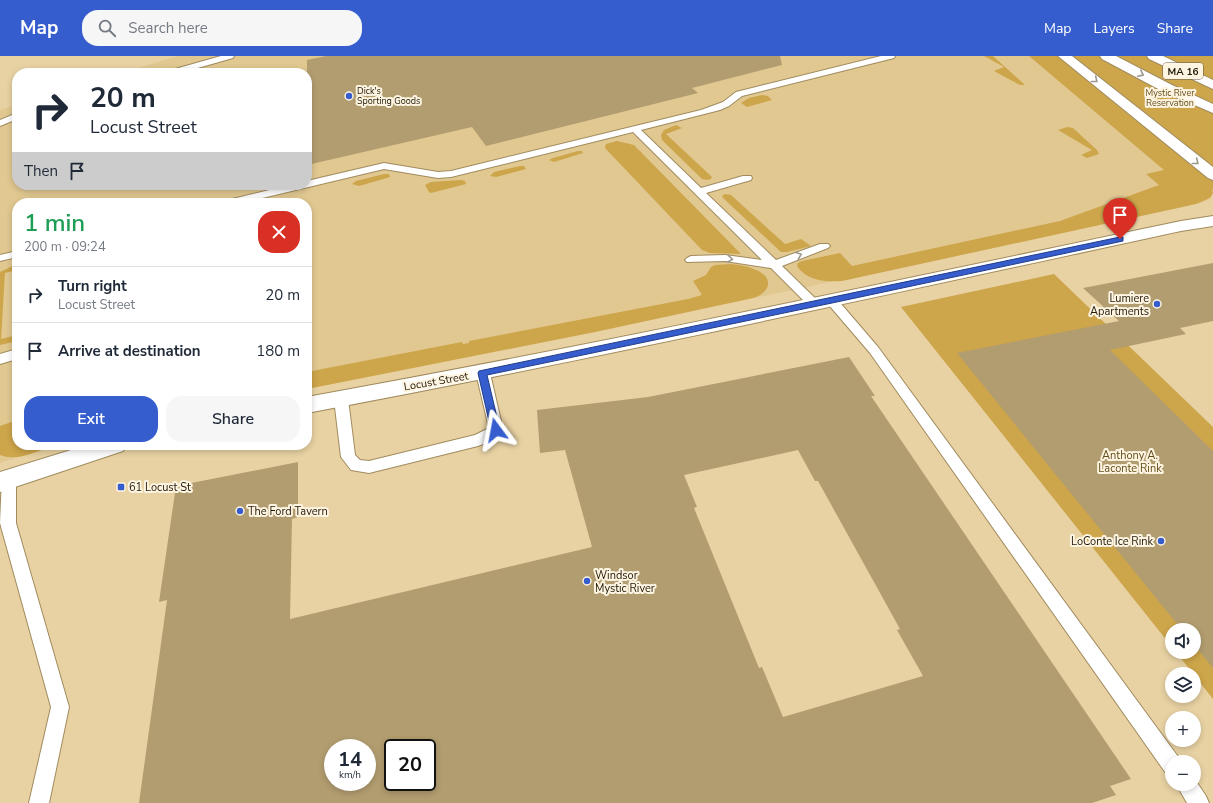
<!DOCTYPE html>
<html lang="en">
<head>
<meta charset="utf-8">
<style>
  body { margin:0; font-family:"Nunito Sans",sans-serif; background:#f6f6f7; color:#1f2937; height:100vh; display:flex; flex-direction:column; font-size:15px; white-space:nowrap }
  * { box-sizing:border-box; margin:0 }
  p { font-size:13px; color:#747a83 }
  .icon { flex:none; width:22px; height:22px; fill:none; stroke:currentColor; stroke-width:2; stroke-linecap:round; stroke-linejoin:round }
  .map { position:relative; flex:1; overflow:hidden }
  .sheet { position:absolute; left:12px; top:142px; width:300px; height:252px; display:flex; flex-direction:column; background:#fff; border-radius:16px; box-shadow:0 2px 6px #0003 }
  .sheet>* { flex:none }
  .banner { position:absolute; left:12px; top:12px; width:300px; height:122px; border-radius:16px; box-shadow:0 2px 6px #0003; background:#fff; color:#1f2937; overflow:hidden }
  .buttons { position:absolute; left:1165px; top:567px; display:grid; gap:8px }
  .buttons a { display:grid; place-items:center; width:36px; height:36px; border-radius:50%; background:#fff; box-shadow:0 2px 6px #0003; font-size:20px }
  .speed { position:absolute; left:324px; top:683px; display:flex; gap:8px; font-size:20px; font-weight:700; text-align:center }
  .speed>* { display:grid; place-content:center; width:52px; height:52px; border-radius:50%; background:#fff; box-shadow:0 2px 6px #0003; line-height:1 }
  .speed small { font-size:10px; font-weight:400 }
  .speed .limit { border:2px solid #111; border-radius:6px; background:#fff; color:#111 }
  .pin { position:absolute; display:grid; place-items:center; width:34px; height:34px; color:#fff; margin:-41px -17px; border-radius:50% 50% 50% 0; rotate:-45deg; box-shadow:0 0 4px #0007 }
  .pin .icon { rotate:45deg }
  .me { position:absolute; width:44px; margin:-22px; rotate:347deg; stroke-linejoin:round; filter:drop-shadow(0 0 3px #0008) }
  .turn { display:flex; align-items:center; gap:14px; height:84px; padding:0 12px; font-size:18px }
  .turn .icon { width:52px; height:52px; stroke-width:2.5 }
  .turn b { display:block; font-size:28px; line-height:34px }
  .then { display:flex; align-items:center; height:38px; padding:0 12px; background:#0003; gap:8px; font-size:15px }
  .round { display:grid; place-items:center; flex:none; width:42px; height:42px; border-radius:16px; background:#f6f6f7 }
  .overview { display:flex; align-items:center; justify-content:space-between; height:68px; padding:0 12px }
  h1 { font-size:24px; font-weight:600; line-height:30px; color:#1e9e55 }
  .cta { display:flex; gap:8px; margin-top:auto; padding:8px 12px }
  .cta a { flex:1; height:46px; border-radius:16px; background:#355dce; color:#fff; font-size:16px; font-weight:600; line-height:46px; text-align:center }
  .cta a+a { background:#f6f6f7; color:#1f2937 }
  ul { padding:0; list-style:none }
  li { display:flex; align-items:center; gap:12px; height:56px; padding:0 12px; border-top:1px solid #e0e1e3 }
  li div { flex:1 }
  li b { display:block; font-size:15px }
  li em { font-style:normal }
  header { display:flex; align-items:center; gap:24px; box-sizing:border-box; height:56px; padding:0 20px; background:#355dce; color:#fff }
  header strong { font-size:19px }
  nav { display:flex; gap:22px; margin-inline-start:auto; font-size:14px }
  .search { width:280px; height:36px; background:#f6f6f7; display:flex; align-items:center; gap:10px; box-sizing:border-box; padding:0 14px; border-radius:16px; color:#747a83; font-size:15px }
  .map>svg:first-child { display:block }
  .built { fill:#e1c891 }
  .green { fill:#cda54a }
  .building { fill:#b29d70; fill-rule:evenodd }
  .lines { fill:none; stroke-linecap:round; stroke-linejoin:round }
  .lane-casing { stroke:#a08b5e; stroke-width:2 }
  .secondary-casing { stroke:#a08b5e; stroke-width:2 }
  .highway-casing { stroke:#a08b5e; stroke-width:2 }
  .lane { fill:#fff; fill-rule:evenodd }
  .secondary { fill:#fff; fill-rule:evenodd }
  .highway { fill:#fff; fill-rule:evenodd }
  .oneway { stroke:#9c988f }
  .route { fill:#355dce; stroke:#223c86 }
  .poi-dot { fill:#355dce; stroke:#fdf4e1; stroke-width:1.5 }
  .labels { text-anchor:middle; stroke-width:4; stroke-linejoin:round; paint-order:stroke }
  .far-poi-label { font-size:9px; fill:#221a07; stroke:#fdf4e1; text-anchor:start }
  .far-park-label { font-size:9px; fill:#644e1a; stroke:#fdf4e1 }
  .shield { fill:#fdf4e1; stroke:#645b48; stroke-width:1 }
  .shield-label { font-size:10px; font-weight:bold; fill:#221a07 }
  .poi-label { font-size:11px; fill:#221a07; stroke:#fdf4e1; text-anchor:start }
  .street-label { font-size:11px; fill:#221a07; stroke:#fdf4e1 }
  .park-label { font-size:11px; fill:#644e1a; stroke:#fdf4e1 }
</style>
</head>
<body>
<header>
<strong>Map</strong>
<div class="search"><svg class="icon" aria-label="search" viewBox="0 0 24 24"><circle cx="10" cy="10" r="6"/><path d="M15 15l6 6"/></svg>Search here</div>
<nav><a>Map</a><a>Layers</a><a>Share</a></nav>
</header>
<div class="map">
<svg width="1213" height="747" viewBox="0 0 1213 747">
  <rect width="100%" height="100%" fill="#e8d2a3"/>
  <path class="built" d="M178,0H1050L1213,137L1210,142L1204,146L1183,151L595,276L307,333V147H17V389H54L0,407V54L17,49V129H307V17H122Z"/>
  <path class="green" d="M984,0H993L1025,29H1020L994,15L1004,11Z
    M1029,0H1213V134L1212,133L1213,137L1210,142L1196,148L842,225C825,226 807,225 797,210L798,207L802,205L840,197L852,210L1060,165L1159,129L1146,118L1164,114Z
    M762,39L768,40L772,44L747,51L741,47L749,42Z
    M676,69L682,72L666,78L712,121L711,123L707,124L702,123L662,84L661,79L664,74Z
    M1067,71L1073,72L1097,94L1099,98L1087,102L1081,99L1092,94L1058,74Z
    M617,85L634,89L741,198L710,197L702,194L605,92L606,88Z
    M578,95H582L583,97L554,106L549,104L553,102Z
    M520,110H524L526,113L496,121L490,120L494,116Z
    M384,118H389L390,121L359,130L352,128L356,125Z
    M461,124L465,125L466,128L431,137L429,136L425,129L431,126Z
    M725,138L731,139L785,188L801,183L811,190L787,196H781L723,142L722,140Z
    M17,208V214L5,217L1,283L17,279V285L0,289V216Z
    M731,208C739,209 748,210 756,214C775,222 770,237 753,242L595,276L307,333V316L462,286L463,288L469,287V285L688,243L702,239L693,225L706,219L711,211L715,209Z
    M1054,218L1213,371V643L1176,596H1194V574H1172V591L901,251Z
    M17,364V389H54C38,395 18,406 0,399V370Z"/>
  <path class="building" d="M326,0H780L782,9L692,32L698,37L486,90L472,71L307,109V4Z
    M1213,207V265L1180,272L1186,278L1110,294L1213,395V612L1194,589V574H1182L957,297L1119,265L1083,232Z
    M849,301L875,340H871L1131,723L1110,730L1116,739L1092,747H139L167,544L159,546L176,430L298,406V461L292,463L290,563L592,491L565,394L540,397L537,354L648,341ZM798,394L815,425H818L900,573L897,574L923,620L783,661L762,611L759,612L694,452L697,451L684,419ZM333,692H367V726H333ZM393,692H427V726H393Z"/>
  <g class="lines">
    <defs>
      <path id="lane" d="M221,0H234L233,2L180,17H167L168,15Z
        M881,0H895L894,2L742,40L729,50L720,54L641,74L701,132L743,120H751L752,122L751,124L706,137L776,204L820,188H828L830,190L828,192L782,210L818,245L820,248L818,251H810L771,212L725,205L687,206L685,204L687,202L691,200L725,199L762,204L633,76L451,121L438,122L384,113L241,147H223L224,145L290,129H307V125L384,107L438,116L451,115L701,54L723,46L736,36Z
        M17,57V63L0,70V64Z
        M17,195V201L0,205V199Z
        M832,241L836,242L878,291L1179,702L1180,706H1172V719L1165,716L870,297L828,248L826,245L828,242Z
        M17,293V303L0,308V298Z
        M483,312L488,314L490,317L503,374C498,383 487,387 478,390L369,417L351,414L341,401L334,343L336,339L341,338L346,339L348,343L355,399L360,404L369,405L475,379L489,372L476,317L478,314Z
        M9,416L14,418L16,422V467L69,651L49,747H29L51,651L0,467L2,422L4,418Z
        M1194,722L1206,740L1209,747H1187L1176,728H1194Z"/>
      <path id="secondary" d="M1213,160V170L1181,175C890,238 600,302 307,357V341C600,288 890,226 1181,165Z
        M87,389H126L123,395L0,436V416Z"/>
      <path id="highway" d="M1058,0H1072L1213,111V124L1208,122Z
        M1100,0H1116L1172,29L1213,48V57L1162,35L1102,3Z
        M1147,0H1163L1213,24V33L1149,3Z"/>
    </defs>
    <use href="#lane" class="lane-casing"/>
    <use href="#secondary" class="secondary-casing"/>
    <use href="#highway" class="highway-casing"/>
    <use href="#lane" class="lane"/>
    <use href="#secondary" class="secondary"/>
    <use href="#highway" class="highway"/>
  </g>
  <defs><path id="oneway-chevron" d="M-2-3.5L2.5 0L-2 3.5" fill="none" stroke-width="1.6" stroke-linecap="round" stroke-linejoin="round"/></defs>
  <g class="oneway">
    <use href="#oneway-chevron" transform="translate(1141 18) rotate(27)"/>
    <use href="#oneway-chevron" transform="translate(1095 24) rotate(39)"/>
    <use href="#oneway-chevron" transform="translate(1196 106) rotate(39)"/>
    <use href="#oneway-chevron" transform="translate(799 199) rotate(-20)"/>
    <use href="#oneway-chevron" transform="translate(730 203) rotate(6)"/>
  </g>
  <path class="route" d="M1120,181H1123V185L832,247L487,319L500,374L496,377L491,374L478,317L479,315Z"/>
  <g class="poi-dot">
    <circle cx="349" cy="40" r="4"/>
    <circle cx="1157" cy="248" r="4"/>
    <rect x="117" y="427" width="8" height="8" rx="2"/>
    <circle cx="240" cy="455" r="4"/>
    <circle cx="1161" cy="485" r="4"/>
    <circle cx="587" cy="525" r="4"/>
  </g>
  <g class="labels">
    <g class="far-poi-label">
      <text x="357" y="38">Dick's<tspan x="357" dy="10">Sporting Goods</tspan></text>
    </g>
    <g class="far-park-label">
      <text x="1170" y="40">Mystic River<tspan x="1170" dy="10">Reservation</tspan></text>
    </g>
    <rect class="shield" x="1163" y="7" width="40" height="16" rx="3"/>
    <g class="shield-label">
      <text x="1183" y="19">MA 16</text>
    </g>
    <g class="poi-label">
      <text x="1149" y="246" text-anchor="end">Lumiere<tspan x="1149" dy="13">Apartments</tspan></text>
      <text x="129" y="435">61 Locust St</text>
      <text x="248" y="459">The Ford Tavern</text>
      <text x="1153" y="489" text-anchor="end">LoConte Ice Rink</text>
      <text x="595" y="523">Windsor<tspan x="595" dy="13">Mystic River</tspan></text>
    </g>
    <g class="street-label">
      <text transform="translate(436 325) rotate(-10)" y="4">Locust Street</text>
    </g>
    <g class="park-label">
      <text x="1130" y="403">Anthony A.<tspan x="1130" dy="13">Laconte Rink</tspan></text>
    </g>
  </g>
</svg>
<div class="buttons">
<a><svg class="icon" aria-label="sound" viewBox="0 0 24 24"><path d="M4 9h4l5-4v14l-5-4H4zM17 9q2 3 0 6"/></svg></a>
<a><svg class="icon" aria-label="layers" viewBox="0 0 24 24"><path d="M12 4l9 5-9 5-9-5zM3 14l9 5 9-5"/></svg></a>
<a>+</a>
<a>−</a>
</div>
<div class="speed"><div>14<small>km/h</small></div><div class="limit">20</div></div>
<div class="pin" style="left:1120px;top:183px;background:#d93025"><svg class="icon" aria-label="arrive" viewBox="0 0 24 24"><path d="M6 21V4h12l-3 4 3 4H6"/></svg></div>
<svg class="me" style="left:496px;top:374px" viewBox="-20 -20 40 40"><path d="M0-17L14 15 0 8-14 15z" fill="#355dce" stroke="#fff" stroke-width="4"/></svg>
<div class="banner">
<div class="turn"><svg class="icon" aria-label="right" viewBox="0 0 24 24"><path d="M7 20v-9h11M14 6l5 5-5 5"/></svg><div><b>20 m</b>Locust Street</div></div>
<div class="then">Then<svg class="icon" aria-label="arrive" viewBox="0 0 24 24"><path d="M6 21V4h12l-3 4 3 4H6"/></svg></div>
</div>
<section class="sheet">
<div class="overview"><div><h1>1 min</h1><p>200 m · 09:24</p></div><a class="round" style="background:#d93025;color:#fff"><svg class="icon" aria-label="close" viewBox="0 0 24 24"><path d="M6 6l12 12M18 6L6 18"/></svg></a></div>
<ul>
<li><svg class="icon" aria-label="right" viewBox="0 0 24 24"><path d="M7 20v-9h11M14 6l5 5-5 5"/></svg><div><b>Turn right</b><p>Locust Street</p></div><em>20 m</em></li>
<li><svg class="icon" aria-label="arrive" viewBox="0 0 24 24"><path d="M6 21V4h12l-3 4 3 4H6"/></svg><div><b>Arrive at destination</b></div><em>180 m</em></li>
</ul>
<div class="cta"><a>Exit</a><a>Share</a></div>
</section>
</div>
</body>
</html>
